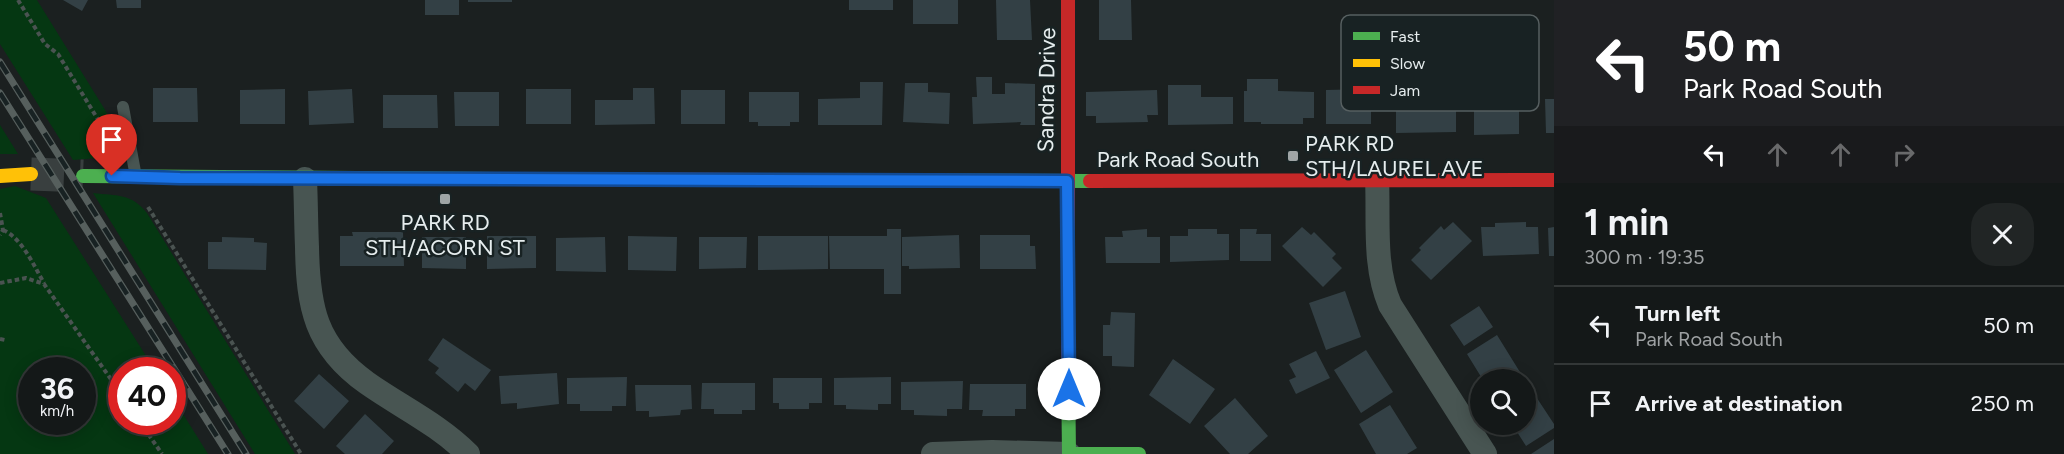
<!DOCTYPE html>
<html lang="en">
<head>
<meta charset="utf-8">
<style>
  body { margin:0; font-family:Figtree,sans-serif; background:#212525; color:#f1f3f6; height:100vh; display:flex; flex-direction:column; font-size:22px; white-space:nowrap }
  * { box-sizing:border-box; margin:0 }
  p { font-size:20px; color:#9da0a2 }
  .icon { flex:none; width:33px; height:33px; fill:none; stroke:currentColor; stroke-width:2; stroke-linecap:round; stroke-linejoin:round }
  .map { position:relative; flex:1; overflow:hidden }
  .side { display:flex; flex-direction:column; background:#141818; width:510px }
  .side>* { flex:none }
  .hud { background:#202124; color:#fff; overflow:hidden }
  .controls { position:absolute; left:1470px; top:369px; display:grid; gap:12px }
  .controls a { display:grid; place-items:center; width:66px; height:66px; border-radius:50%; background:#141818; box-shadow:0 3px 15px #0003,0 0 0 2px #333737; font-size:30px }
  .speed { position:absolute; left:18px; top:357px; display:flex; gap:12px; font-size:30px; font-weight:700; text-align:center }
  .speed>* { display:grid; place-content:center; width:78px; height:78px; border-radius:50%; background:#141818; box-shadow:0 3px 15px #0003,0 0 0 2px #333737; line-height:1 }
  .speed small { font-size:15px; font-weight:400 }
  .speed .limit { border:9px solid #d22; background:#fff; color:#111 }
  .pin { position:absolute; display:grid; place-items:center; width:51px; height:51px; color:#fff; margin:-62px -26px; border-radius:50% 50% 50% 0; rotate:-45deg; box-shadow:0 0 6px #0007 }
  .pin .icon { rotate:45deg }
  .me { position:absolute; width:66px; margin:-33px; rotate:0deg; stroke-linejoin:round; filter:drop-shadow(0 0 4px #0008) }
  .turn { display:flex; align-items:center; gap:21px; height:126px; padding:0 30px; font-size:27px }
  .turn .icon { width:78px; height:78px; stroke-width:2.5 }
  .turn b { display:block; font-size:42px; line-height:51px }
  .lanes { display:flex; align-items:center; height:57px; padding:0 30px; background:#0003; justify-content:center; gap:30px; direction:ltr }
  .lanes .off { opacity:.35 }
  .round { display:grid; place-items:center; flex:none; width:63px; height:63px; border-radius:24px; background:#212525 }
  .overview { display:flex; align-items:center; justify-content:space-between; height:102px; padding:0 30px }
  h1 { font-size:36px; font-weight:700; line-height:45px }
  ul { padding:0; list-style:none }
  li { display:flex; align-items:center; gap:18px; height:78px; padding:0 30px; border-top:2px solid #333737 }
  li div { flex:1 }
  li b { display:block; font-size:22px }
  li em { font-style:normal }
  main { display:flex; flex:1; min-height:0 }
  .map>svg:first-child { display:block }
  .green { fill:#053712; fill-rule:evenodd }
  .building { fill:#334045 }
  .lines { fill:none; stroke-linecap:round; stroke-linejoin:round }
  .secondary-tunnel { stroke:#393f3f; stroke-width:33; stroke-dasharray:33 16; stroke-linecap:butt }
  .path { stroke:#4a5351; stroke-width:4; stroke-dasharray:4.5 3; stroke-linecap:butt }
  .lane { stroke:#485552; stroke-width:12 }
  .street { stroke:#485552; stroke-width:24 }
  .fast { stroke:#4caf50; stroke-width:14 }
  .slow { stroke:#ffc107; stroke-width:14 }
  .jam { stroke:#c62828; stroke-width:14 }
  .rail-casing { stroke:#565f5d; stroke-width:7 }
  .rail { stroke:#182223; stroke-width:4.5; stroke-dasharray:14; stroke-linecap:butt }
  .route-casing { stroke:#114b97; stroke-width:15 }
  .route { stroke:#1a73e8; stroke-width:10 }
  .poi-dot { fill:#9fa5a6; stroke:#182223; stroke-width:2 }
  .labels { text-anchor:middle; stroke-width:5; stroke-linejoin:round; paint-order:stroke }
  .street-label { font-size:22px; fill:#e6edee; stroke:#182223 }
  .poi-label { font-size:22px; fill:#e6edee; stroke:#182223; text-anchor:start }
  .key { fill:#182223; stroke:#565f60; stroke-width:1.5 }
  .key-label { font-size:16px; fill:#e6edee }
</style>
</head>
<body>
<main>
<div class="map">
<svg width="1554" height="454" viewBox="0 0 1554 454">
  <rect width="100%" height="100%" fill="#1b2020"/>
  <path class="green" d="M0,0H37L133,155L73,160L0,44Z
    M0,125L18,154H0Z
    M15,186L46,198L155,370H122V422H172L173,398L208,454H0V189ZM32,370H82V422H32Z
    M93,193C117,196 131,193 147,213L295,454H255Z"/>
  <path class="building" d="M63,0H88L82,11Z
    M116,0H141V8H117Z
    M425,0H459V15H425Z
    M468,0H512V2H468Z
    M849,0H893V10H849Z
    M913,0H958V24H913Z
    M996,0H1030L1032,40H997Z
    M1099,0H1131L1132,40H1099Z
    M976,77H992V94H1005V83L1035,84V125H1020L1021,122L973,124L972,97H977Z
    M1247,79H1278V91L1314,92V118H1303V124H1261V122H1244V91H1247Z
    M860,82H883L882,125H818V99L860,98Z
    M905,83H928V92L950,93L949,124L903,122Z
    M1168,85H1201V97H1233V124L1168,125Z
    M153,88H197L198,122H153Z
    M633,88H654L655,124L595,125V100H633Z
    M285,89V124H240V90Z
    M352,89L354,123L309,125L308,91Z
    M526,89H571V124H526Z
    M1371,89V124H1326V90Z
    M681,90H725V124H681Z
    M1157,90L1158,115H1147L1148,122L1096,123V116H1086V92Z
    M454,92H499V126H455Z
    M749,92H799V122H790V126H758V122H749Z
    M383,95H437L438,128H383Z
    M1456,99V132L1396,133V100Z
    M1545,99H1554V133H1546Z
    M1474,100H1519V134L1474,135Z
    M1453,222L1472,241L1431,280L1411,260L1421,250L1419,248L1441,226L1444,230Z
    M1526,222V227H1538L1539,254L1483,256L1481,227H1495V223Z
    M1302,227L1311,235L1314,232L1336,254L1332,258L1342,268L1323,287L1282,246Z
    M1554,227V256H1549L1548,228Z
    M887,229H901V294H884V269H830L829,236H887Z
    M1147,229V237H1160V263H1106L1105,237H1123L1122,231Z
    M1188,229H1217V234H1229V260L1170,262V236H1188Z
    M1240,229H1257L1256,234H1271V261H1240Z
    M352,232H403L404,266H340V236H353Z
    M959,235L960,268L909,269V266H902V237Z
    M980,235H1030V246H1035L1036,269H980Z
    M487,236H536V268L487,269Z
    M628,236L677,237L676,271L628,270Z
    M758,236H828V269L758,270Z
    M222,237L254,238V242L267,243L266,270L208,269V242H222Z
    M422,237H466V269L422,268Z
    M605,237L606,272L556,271V238Z
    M699,237H747L746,268L699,269Z
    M1345,291L1361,337L1326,350L1309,303Z
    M1479,306L1493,327L1464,346L1450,325Z
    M1111,312L1135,313L1134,367L1112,366V356H1103V325H1110Z
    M1497,335L1523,377L1518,380H1483L1467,354Z
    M443,338L491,370L475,391L465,383L458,392L435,373L439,368L428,360Z
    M1366,350L1393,392L1361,413L1334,370Z
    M1316,351L1330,378L1296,394L1289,380L1296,377L1289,364Z
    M1173,359L1215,389L1190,424L1149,395Z
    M557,373L559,404L517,409V403L501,404L499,376Z
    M319,374L349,401L324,429L294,401Z
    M627,377L626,406H612V411H580V404H567V378Z
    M891,377V404H878V410L846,409V405H834V378Z
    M773,378H822V403H809V409H779V403H773Z
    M963,381L962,409H947V416L914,415V410H901V382Z
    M702,383H755V410H742V414H714V409H701Z
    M970,384H1026V409H1015V416H982L983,410H969Z
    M635,385H691L692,409L681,410L680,415L649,417V411H636Z
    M1529,386L1554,424V428L1526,446L1512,424H1526V388Z
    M1235,398L1268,436L1248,454H1230L1204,426Z
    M1390,405L1417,448L1407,454H1376L1359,424Z
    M365,414L394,441L382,454H345L336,446Z
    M1554,439V454H1531Z"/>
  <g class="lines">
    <path class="secondary-tunnel" d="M31,174L83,176"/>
    <path class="path" d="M18,0L45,44L58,54L108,136
      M148,207L301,454
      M0,213L3,230L0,235
      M3,230C22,238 34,266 44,283
      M0,283L26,278L44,284L122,395
      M0,339L5,340
      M140,422L162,454"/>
    <path class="lane" d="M123,107L136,177"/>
    <path class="street" d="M305,179C306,202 306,224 307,247C308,307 315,346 367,383C401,407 438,424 468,454
      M1377,179C1379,220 1373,265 1390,305L1485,454
      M933,454L992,452L1069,454"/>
    <path class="fast" d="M83,176L496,179
      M781,180L1090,181
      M1068,367L1069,454H1139"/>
    <path class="slow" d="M0,176L31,174"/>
    <path class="jam" d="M1068,0V367
      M496,179L781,180
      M1090,181L1554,180"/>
    <defs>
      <path id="rail" d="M0,62L246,454
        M0,93L228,454"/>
    </defs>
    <use href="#rail" class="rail-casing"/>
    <use href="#rail" class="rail"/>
  </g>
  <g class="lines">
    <defs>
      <path id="route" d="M112,176L180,178L1067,181L1069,389"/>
    </defs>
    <use href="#route" class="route-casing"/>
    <use href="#route" class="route"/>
  </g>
  <g class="poi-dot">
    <rect x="1287" y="150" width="12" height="12" rx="3"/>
    <rect x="439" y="193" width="12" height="12" rx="3"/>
  </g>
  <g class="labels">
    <g class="street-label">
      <text transform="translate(1046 90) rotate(-89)" y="8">Sandra Drive</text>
      <text x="1178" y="167">Park Road South</text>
    </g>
    <g class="poi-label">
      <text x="1305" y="151">PARK RD<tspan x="1305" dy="25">STH/LAUREL AVE</tspan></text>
      <text x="445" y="230" text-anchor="middle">PARK RD<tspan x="445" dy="25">STH/ACORN ST</tspan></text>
    </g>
  </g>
  <rect x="1341" y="15" width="198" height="96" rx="9" class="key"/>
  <rect x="1353" y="32" width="27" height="8" fill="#4caf50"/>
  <rect x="1353" y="59" width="27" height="8" fill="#ffc107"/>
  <rect x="1353" y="86" width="27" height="8" fill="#c62828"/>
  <g class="key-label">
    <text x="1390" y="42">Fast</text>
    <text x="1390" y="69">Slow</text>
    <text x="1390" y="96">Jam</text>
  </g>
</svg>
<div class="controls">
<a><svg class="icon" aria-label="search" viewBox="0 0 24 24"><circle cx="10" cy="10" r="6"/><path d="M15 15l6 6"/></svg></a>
</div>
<div class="speed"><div>36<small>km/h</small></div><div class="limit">40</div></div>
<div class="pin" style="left:112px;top:176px;background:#d93025"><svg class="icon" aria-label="arrive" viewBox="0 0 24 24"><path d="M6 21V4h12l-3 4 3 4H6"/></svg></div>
<svg class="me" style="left:1069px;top:389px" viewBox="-20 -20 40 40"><circle r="19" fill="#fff"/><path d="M0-13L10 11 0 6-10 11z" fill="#1a73e8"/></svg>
</div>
<section class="side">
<div class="hud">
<div class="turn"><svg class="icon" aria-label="left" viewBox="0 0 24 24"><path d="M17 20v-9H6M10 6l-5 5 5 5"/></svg><div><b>50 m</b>Park Road South</div></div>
<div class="lanes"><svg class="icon" aria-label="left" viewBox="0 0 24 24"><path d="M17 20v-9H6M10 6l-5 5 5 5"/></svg><svg class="icon off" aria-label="ahead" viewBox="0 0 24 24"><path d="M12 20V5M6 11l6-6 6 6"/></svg><svg class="icon off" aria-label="ahead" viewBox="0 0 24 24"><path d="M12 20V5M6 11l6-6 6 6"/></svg><svg class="icon off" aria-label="right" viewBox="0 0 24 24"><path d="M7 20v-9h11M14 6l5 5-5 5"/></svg></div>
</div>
<div class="overview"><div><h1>1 min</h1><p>300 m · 19:35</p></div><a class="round"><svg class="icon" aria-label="close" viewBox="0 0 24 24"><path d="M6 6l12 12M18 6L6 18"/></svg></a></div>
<ul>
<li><svg class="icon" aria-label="left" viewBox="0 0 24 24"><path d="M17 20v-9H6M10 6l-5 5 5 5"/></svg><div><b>Turn left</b><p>Park Road South</p></div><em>50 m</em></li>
<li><svg class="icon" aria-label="arrive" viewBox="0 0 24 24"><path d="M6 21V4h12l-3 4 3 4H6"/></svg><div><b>Arrive at destination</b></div><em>250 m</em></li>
</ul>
</section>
</main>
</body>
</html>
